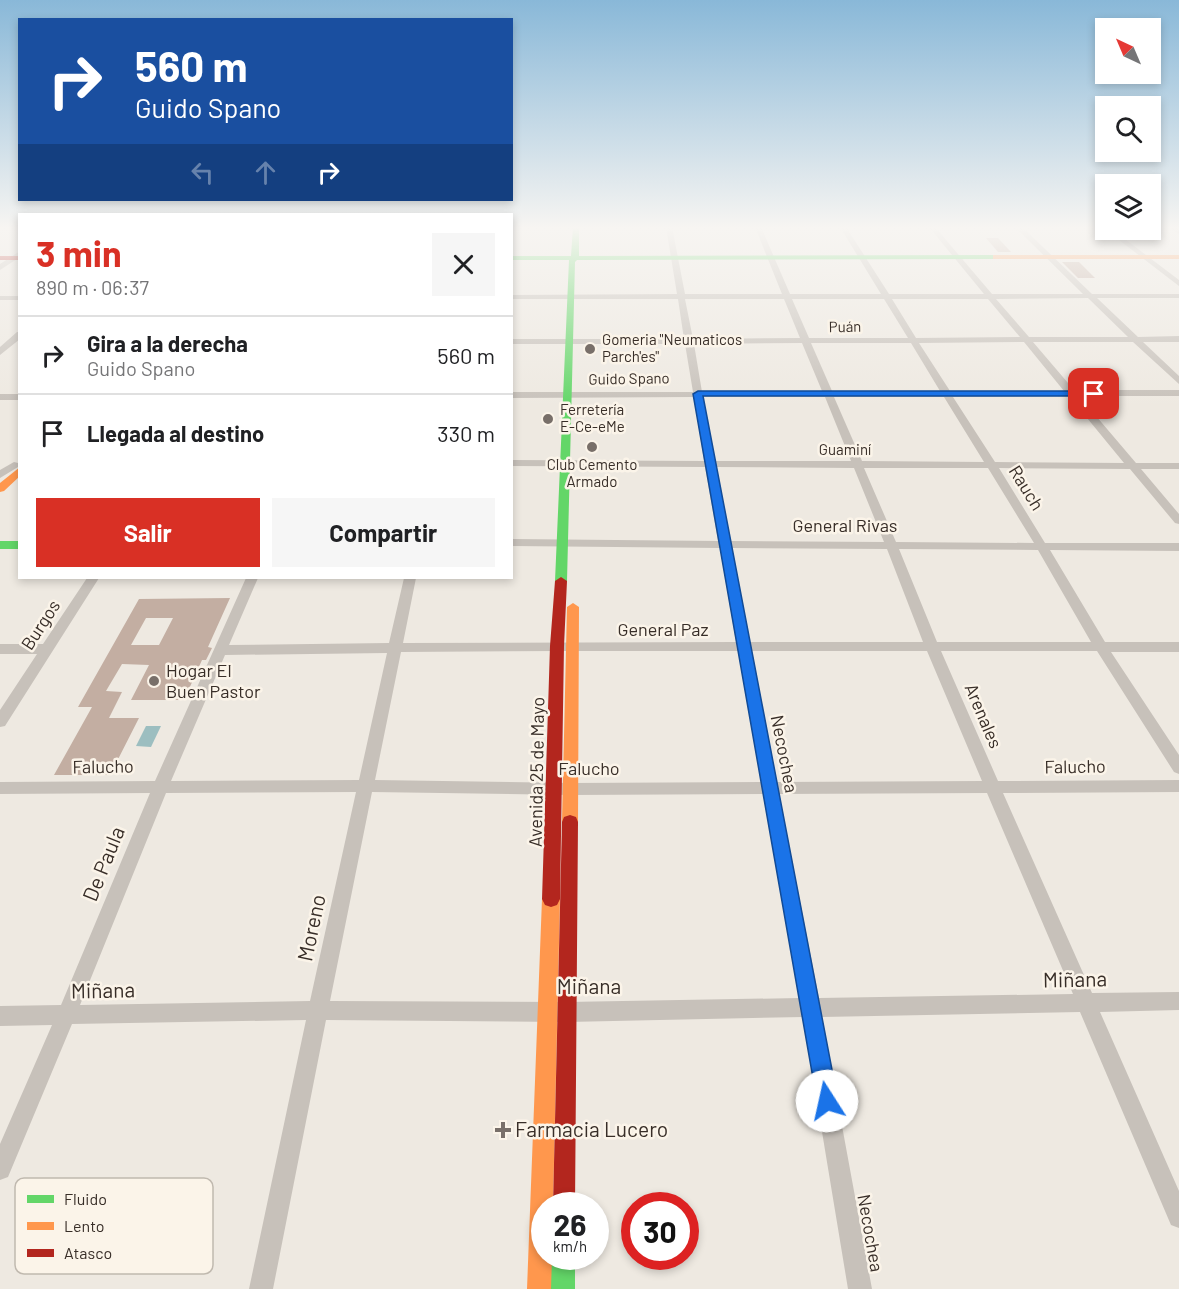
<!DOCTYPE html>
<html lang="es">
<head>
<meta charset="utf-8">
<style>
  body { margin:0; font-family:Barlow,sans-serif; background:#f6f6f6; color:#202124; height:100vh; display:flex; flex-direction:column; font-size:22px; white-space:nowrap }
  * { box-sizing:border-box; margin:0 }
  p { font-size:20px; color:#757577 }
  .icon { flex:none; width:33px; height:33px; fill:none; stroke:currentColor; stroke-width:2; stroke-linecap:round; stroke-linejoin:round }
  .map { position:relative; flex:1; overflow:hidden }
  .drawer { position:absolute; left:18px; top:213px; width:495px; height:366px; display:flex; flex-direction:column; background:#fff; border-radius:0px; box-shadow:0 3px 9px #0003 }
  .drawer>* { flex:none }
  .guide { position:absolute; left:18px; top:18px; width:495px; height:183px; border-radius:0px; box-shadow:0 3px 9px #0003; background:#1a4fa0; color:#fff; overflow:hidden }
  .needle { width:39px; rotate:316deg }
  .buttons { position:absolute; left:1095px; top:18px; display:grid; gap:12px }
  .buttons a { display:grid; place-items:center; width:66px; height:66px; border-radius:0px; background:#fff; box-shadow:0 3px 9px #0003; font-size:30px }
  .speed { position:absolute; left:531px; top:1192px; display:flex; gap:12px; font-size:30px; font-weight:700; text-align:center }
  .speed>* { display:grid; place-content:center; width:78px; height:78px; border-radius:50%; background:#fff; box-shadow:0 3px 9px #0003; line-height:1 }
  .speed small { font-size:15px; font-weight:400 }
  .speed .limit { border:9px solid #d22; background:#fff; color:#111 }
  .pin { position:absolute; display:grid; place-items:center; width:51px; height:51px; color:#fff; margin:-26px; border-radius:12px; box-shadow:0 3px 9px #0006 }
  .me { position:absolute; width:66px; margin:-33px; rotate:350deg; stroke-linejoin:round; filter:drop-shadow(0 0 4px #0008) }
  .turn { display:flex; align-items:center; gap:21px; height:126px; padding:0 18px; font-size:27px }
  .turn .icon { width:78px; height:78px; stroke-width:2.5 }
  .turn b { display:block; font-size:42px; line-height:51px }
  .lanes { display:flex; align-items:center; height:57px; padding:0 18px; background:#0003; justify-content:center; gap:30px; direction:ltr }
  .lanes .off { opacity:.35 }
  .round { display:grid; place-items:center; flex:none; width:63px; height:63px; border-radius:0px; background:#f6f6f6 }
  .head { display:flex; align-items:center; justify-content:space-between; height:102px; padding:0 18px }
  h1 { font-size:36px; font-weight:700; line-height:45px; color:#d93025 }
  .primary-button { display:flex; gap:12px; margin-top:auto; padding:12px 18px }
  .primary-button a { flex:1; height:69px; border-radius:0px; background:#d93025; color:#fff; font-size:24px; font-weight:700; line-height:69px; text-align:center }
  .primary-button a+a { background:#f6f6f6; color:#202124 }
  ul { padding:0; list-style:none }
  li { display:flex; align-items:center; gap:18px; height:78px; padding:0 18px; border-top:2px solid #e0e0e0 }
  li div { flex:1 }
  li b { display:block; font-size:22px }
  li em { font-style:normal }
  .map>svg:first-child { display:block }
  .water { fill:#9cbec0 }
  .building { fill:#c3aea2; fill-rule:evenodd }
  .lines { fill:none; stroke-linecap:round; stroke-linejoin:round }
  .street { fill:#c7c1ba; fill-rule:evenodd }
  .fast { fill:#63d668; fill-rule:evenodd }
  .slow { fill:#ff974d; fill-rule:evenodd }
  .jam { fill:#b3261e; fill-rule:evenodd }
  .route { fill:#1a73e8; stroke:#114b97; stroke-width:1.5 }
  .poi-dot { fill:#786f69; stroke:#fbf4e9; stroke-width:2 }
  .labels { text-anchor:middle; stroke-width:5; stroke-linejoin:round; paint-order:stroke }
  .far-street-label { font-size:15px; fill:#382e28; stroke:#fbf4e9 }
  .far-poi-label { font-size:15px; fill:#382e28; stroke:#fbf4e9; text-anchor:start }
  .street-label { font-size:18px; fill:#382e28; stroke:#fbf4e9 }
  .poi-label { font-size:18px; fill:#382e28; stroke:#fbf4e9; text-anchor:start }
  .near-street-label { font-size:21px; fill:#382e28; stroke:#fbf4e9 }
  .near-poi-label { font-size:21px; fill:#382e28; stroke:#fbf4e9; text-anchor:start }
  .key { fill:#fbf4e9; stroke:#c0b9af; stroke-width:1.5 }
  .key-label { font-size:16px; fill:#382e28 }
</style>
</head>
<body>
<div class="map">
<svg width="1179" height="1289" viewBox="0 0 1179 1289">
  <rect width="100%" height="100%" fill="#eee9e1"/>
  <path class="water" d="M146,726H161L151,747L136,746Z"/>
  <path class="building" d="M986,238H998L1011,252H998Z
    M1062,262H1079L1095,278H1078Z
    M230,598L208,647L212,648L206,660H202L184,700H131L149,665L122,664L106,691L122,692L109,718H139L110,775H54L92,707H78L139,599ZM146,618H173L159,645H131Z"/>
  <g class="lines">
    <path class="street" d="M666,227H672L685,294H782L755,227H761L790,294H881L840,227H846L889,294H984L929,227H935L992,294H1083L1015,227H1022L1092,294H1179V298H1097L1138,337L1179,336V342H1143L1179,376V384L1133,342H1033L1074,390H1179V396H1079L1136,463H1179V469H1141L1179,514V524L1175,523L1130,469L999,468L1045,543H1179V551L1050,550L1105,642H1179V652H1111L1179,755V774L1174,772L1097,651H941L998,781L1179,780V792L1003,793L1092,993L1179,992V1010L1100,1012L1179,1191V1228L1171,1225L1080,1012L822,1017L872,1289H848L803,1017L567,1022L326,1020L273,1289H249L306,1020L72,1024L8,1177L0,1180V1144L52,1025L0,1026V1006L61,1005L150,793L0,794V782L155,781L246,578H258L229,645L389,643L404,578H416L403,643L736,642L720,548L512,546V539L718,541L705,467L512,466V460L704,461L694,397L512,398V392H693L685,344H512V339H684L678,299H512V295L677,294ZM1088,298L1128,337H1029L996,299ZM685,299H784L800,338L693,339ZM792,299H884L908,338H809ZM892,299H988L1020,337L916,338ZM1024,342L1064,391H950L919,343ZM802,343L822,391L702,392L694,344ZM811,343H911L940,391H832ZM1069,396L1124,463L995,462L953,397ZM703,397H825L851,461H715ZM834,397H944L984,462L862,461ZM716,467L854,468L884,542L730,541ZM864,468H988L1034,543L896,542ZM732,548L887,549L923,642H750ZM899,549L1038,550L1091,642H937ZM557,651H738L761,782L570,783L375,780L401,652ZM752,651H927L982,781L777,782ZM387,653L359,780L171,781L225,655ZM356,792L310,1001L80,1005L166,793ZM372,792L570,795L763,794L800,998L567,1002L330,1001ZM987,793L1073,994L819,998L779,794Z
      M1168,227L1179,229V234L1169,228Z
      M1106,230H1113L1179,280V286Z
      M20,251V257L0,270V264Z
      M0,296H20V300H0Z
      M17,332H20V339L0,355V347Z
      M0,394H20V400H0Z
      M14,462L18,463V467L0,478V470Z
      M87,578H99L5,726L0,727V710L37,654H0V644H43Z"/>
    <path class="fast" d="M573,227H579V256L996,255L1000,257L996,259L577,260L575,262L567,581L561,585L555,581L569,260H512V256H571Z
      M0,541H20V549H0Z
      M551,1257H575V1289H551Z"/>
    <path class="slow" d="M993,255H1179V259H993Z
      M20,467V476L4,491L0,492V483Z
      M573,603L579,607L578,822L576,827L570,829L564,827L562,822L567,607Z
      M551,891L557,893L560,899L553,1206H544V1257H552L551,1289H527L542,899L545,893Z"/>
    <path class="jam" d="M0,256H20V260H0Z
      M561,577L567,581L564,646L560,899L557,905L551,907L545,905L542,899L550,646L555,581Z
      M570,815L576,817L578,822L575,1206H553L562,822L564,817Z"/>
  </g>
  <linearGradient id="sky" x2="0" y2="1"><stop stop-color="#89b8d8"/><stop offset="0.56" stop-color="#f7f5f2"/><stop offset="1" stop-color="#f7f5f2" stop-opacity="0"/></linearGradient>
  <rect width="1179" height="407" fill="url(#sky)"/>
  <path class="route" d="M1094,391L1098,394L1097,396H703L838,1101L835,1109L827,1112L820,1109L817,1101L693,394L698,391Z"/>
  <g class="poi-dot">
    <circle cx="590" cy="349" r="6"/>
    <circle cx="548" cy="419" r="6"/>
    <circle cx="592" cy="447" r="6"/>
    <circle cx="154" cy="681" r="6"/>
    <path d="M500 1121h6v6h6v6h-6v6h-6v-6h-6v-6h6z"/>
  </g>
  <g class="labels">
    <g class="far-street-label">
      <text transform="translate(845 327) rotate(-1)" y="5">Puán</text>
      <text transform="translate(629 379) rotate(-1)" y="5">Guido Spano</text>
      <text x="845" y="455">Guaminí</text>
    </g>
    <g class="far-poi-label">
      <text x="602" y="345">Gomeria "Neumaticos<tspan x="602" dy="17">Parch'es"</tspan></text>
      <text x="560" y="415">Ferretería<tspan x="560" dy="17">E-Ce-eMe</tspan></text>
      <text x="592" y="470" text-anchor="middle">Club Cemento<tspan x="592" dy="17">Armado</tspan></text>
    </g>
    <g class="street-label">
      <text transform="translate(1026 488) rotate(58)" y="6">Rauch</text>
      <text x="845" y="532">General Rivas</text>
      <text transform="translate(41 625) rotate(-57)" y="6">Burgos</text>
      <text x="663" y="636">General Paz</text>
      <text transform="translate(983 716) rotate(67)" y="6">Arenales</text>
      <text transform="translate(784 754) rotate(79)" y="6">Necochea</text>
      <text transform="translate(103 767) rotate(-1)" y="6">Falucho</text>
      <text transform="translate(1075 767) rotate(-1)" y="6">Falucho</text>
      <text x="589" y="775">Falucho</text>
      <text transform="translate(537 772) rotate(-89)" y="6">Avenida 25 de Mayo</text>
      <text transform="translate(870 1233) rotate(80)" y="6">Necochea</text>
    </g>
    <g class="poi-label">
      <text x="166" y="677">Hogar El<tspan x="166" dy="21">Buen Pastor</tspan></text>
    </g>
    <g class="near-street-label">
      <text transform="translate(104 864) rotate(-68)" y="7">De Paula</text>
      <text transform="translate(312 928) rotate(-78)" y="7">Moreno</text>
      <text transform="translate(1075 980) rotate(-1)" y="7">Miñana</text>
      <text x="589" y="994">Miñana</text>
      <text transform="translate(103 991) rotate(-1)" y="7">Miñana</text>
    </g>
    <g class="near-poi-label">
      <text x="515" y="1137">Farmacia Lucero</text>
    </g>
  </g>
  <rect x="15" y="1178" width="198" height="96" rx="9" class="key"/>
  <rect x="27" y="1195" width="27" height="8" fill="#63d668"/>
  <rect x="27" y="1222" width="27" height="8" fill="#ff974d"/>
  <rect x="27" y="1249" width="27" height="8" fill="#b3261e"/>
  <g class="key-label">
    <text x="64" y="1205">Fluido</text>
    <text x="64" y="1232">Lento</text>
    <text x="64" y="1259">Atasco</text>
  </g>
</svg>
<div class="buttons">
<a><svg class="needle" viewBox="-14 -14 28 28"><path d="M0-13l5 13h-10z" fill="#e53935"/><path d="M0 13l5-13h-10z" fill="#757577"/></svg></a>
<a><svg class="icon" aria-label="search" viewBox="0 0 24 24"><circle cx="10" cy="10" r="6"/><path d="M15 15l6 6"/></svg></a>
<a><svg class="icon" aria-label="layers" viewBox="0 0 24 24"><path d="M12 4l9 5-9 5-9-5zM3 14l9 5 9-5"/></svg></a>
</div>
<div class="speed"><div>26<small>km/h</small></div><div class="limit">30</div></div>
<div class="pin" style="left:1094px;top:394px;background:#d93025"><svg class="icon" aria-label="arrive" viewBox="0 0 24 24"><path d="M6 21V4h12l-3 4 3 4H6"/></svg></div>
<svg class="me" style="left:827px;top:1101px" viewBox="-20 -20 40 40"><circle r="19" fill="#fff"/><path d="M0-13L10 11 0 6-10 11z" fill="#1a73e8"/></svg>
<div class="guide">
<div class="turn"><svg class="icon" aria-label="right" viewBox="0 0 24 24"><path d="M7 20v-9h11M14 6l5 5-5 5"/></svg><div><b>560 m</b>Guido Spano</div></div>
<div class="lanes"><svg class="icon off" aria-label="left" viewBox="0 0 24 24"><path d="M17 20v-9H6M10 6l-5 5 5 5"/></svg><svg class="icon off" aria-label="ahead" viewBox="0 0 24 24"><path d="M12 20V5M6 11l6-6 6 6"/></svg><svg class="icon" aria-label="right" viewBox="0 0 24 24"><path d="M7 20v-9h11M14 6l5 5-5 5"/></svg></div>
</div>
<section class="drawer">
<div class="head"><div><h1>3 min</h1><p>890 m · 06:37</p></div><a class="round"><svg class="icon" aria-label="close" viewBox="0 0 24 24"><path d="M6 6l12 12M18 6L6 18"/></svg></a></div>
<ul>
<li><svg class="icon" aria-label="right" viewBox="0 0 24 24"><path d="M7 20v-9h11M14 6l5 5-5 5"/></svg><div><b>Gira a la derecha</b><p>Guido Spano</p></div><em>560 m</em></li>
<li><svg class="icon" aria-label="arrive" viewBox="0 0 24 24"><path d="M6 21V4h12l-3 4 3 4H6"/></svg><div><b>Llegada al destino</b></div><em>330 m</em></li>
</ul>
<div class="primary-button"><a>Salir</a><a>Compartir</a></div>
</section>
</div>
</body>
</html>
